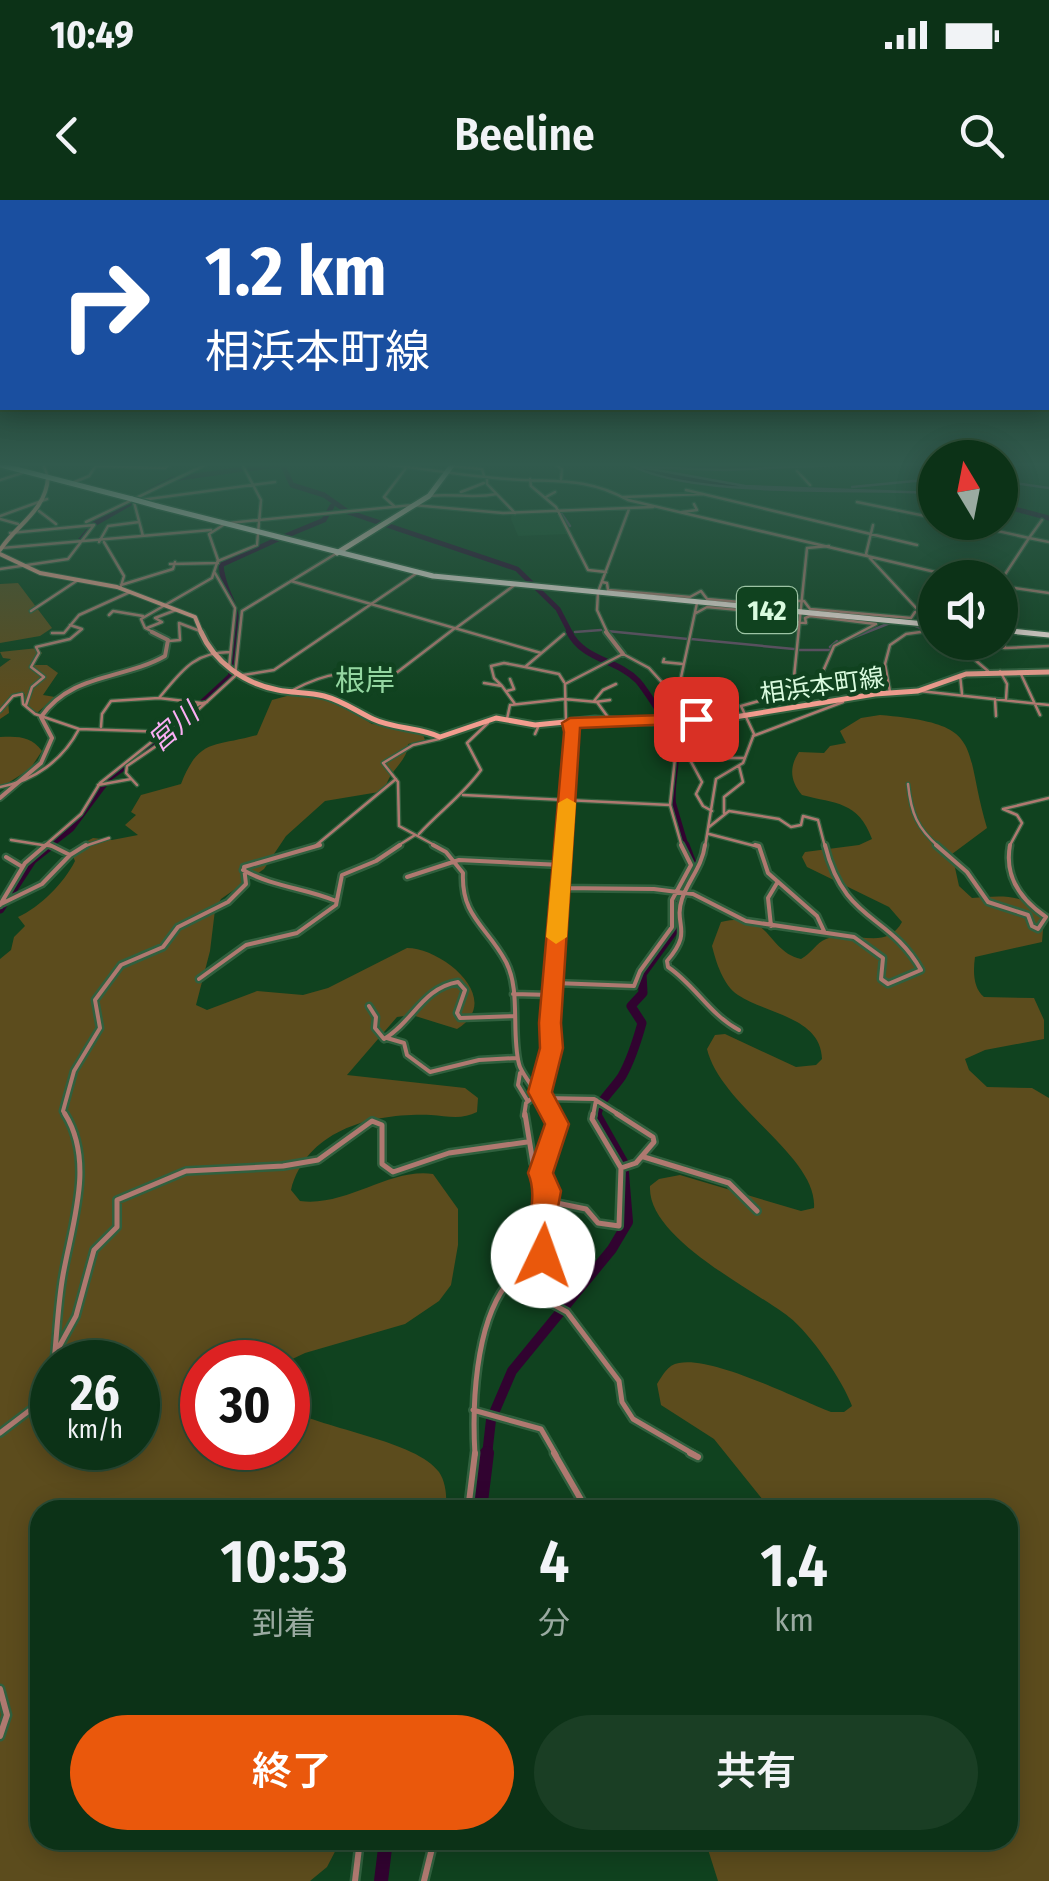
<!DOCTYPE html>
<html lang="ja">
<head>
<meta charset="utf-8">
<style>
  body { margin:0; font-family:"Fira Sans Condensed","Noto Sans JP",sans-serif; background:#1a3e24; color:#f1f3f6; height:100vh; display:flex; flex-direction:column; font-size:38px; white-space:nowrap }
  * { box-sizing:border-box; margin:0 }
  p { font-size:32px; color:#9aaaa1 }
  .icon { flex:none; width:55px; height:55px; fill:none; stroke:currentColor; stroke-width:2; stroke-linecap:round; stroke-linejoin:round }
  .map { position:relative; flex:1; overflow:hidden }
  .side { position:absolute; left:30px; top:1300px; width:988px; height:350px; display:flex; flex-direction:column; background:#0c3217; border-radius:30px; box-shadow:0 5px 25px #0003,0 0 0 2px #2c4d36 }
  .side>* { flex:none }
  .guide { position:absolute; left:0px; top:0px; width:1050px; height:210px; box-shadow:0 5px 25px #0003,0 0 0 2px #2c4d36; background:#1a4fa0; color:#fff; overflow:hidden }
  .needle { width:65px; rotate:350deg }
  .buttons { position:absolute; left:918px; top:240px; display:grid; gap:20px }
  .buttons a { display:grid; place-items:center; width:100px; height:100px; border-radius:50%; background:#0c3217; box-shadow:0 5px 25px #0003,0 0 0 2px #2c4d36; font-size:50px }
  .speed { position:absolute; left:30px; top:1140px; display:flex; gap:20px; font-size:50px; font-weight:700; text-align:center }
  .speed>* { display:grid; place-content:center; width:130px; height:130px; border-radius:50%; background:#0c3217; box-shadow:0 5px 25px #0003,0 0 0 2px #2c4d36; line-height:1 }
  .speed small { font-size:25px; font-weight:400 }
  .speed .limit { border:15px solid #d22; background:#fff; color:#111 }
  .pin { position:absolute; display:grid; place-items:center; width:85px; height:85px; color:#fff; margin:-42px; border-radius:20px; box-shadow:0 5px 15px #0006 }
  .me { position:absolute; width:110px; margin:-55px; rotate:3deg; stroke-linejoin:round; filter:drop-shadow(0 0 8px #0008) }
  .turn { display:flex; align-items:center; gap:35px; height:210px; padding:0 40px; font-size:45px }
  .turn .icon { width:130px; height:130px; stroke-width:2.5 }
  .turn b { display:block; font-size:70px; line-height:85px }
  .eta { display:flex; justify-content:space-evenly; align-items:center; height:170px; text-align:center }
  .eta b { font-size:60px; font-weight:600; line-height:70px }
  .button { display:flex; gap:20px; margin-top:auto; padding:20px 40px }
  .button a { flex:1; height:115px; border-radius:60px; background:#ea580c; color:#fff; font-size:40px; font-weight:600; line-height:115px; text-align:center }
  .button a+a { background:#1a3e24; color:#f1f3f6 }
  .status { display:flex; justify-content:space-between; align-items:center; height:70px; padding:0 50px; background:#0c3217; direction:ltr }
  .status svg { height:28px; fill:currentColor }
  header { display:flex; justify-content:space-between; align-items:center; height:130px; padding:0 40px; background:#0c3217; font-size:45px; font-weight:600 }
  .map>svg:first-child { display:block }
  .built { fill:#154f27 }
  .green { fill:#5c4c1d; fill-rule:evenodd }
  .water { fill:#310330; stroke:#644d64; stroke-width:2.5 }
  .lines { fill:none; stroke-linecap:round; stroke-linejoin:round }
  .stream { stroke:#644d64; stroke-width:2.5 }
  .river-far4 { stroke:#310330; stroke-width:5 }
  .river-far3 { stroke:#310330; stroke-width:6 }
  .river-far2 { stroke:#310330; stroke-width:9 }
  .river-far1 { stroke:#310330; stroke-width:10 }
  .river { stroke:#310330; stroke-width:14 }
  .minor-far3-casing { stroke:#30603e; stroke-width:5 }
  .minor-far2-casing { stroke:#30603e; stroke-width:9 }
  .minor-far1-casing { stroke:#30603e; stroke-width:10 }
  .minor-casing { stroke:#30603e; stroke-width:11 }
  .tertiary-far1-casing { stroke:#30603e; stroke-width:5 }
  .tertiary-casing { stroke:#30603e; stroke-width:8 }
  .secondary-far1-casing { stroke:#30603e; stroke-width:6 }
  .secondary-casing { stroke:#30603e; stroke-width:9 }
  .primary-casing { stroke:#30603e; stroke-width:8 }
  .trunk-casing { stroke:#30603e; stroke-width:8 }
  .minor-far3 { stroke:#af7970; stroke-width:2.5 }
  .minor-far2 { stroke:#af7970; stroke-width:4 }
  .minor-far1 { stroke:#af7970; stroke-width:5 }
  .minor { stroke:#af7970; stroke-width:6 }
  .tertiary-far1 { stroke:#af7970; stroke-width:2.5 }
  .tertiary { stroke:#af7970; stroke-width:4 }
  .secondary-far1 { stroke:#f29d8f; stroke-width:4 }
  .secondary { stroke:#f29d8f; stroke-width:5 }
  .primary { stroke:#fbcec6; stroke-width:5 }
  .trunk { stroke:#fae4e0; stroke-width:5 }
  .trunk-bridge-casing { stroke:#30603e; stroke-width:8; stroke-linecap:butt }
  .trunk-bridge { stroke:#fae4e0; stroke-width:5 }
  .route { fill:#ea580c; stroke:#983908; stroke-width:2.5 }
  .slow { fill:#f59e0b }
  .labels { text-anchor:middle; stroke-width:9; stroke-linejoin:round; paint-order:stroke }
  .far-street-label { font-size:25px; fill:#dafbdf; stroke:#10421f }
  .shield { fill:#10421f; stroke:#9dc4a5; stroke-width:2.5 }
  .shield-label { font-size:28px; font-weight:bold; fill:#dafbdf }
  .far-water-label { font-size:28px; font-style:italic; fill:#faaef4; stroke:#10421f }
  .far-quarter-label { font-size:30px; fill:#94d7a1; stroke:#10421f }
</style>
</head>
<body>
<div class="status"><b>10:49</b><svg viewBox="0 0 49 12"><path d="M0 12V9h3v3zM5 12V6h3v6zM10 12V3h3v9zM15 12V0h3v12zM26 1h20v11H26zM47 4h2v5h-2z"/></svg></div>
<header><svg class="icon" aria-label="back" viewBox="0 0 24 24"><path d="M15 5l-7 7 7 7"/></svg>Beeline<svg class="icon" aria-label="search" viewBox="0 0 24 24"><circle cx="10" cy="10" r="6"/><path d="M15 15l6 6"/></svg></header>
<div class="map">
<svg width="1049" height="1681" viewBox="0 0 1049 1681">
  <rect width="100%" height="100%" fill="#10421f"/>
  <path class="built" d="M556,313L568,334L518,336L511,319L512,314Z"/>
  <path class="green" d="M18,383L52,428L40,436L0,443V384Z
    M38,448L42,453L34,465H47L58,473L43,495L55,497L37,513L24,503L25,494L8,499L9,513L0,519V467L11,459L3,458L0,452Z
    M298,493L335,501L372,524L425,527L422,532L425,540L408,544C408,562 387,571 385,591L325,601L286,636L264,669L221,699L215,710L210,751L196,805L207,810L257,791L303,795L328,788L407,748C443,748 505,800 457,829L412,815L397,817L347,875L465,888L478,898L477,912C462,920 447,916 431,915C375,913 307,928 291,990L300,1001C348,1007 388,968 433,974L458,1009V1045L451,1085L439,1101L405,1124L305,1153L286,1162H202V1248H288V1209C324,1229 417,1241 439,1272C446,1282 447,1298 446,1310H40V1640H341L327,1667L310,1681H0V759L11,750L14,737L25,726L18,717C40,707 64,683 75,661L70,650L93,638L112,640L138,635L125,625L136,615L131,612L141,595L181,584C199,537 216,547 257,535L272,500ZM52,1162H138V1248H52Z
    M880,515C987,524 962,544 987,628L952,654L959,686L972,698C1001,696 1026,692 1044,718L1042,742L975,757C973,771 973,788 984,797L1034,798L1044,820V839L985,850L965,859L969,870L987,887L1032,888L1049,898V1681H718L705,1640H1008V1310H771L714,1239L661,1205L657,1184C663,1175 667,1165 679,1163C713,1156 797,1199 831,1212H844L852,1206C843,1181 810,1133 789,1117C753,1089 647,1038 650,986L659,979L680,975L801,1011L814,1008C818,956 721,907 707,849L715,835L725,834L796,867L816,865L822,859C821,817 766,814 738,795C723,785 716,762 712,746L721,722C772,710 766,751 801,759C811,754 816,743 826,739C853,728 885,753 902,722L889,707L807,667L802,657L805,652L859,645L872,639C858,601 836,604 802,595C790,581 789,567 799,552L824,553L830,546L846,543L840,531L861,518Z
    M0,537C18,536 31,536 42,551L30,569L0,588Z"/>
  <path class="water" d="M629,264H860L725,270L640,267L745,286L935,293C860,288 689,299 629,264Z"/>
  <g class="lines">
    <path class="stream" d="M1000,281L1049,288
      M852,287L935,279
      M561,313L570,326
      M913,425L926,430
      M607,431L688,439
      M575,432L601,430
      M691,439L794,449
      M847,440L890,423
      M830,447L837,441
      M798,450H830"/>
    <path class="river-far4" d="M287,264L284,268L292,285L324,295L348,312L517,369L558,409L571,434
      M248,269L285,264
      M146,293L173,279L243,269
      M1000,305L1049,318
      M94,324L129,304
      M283,337L324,320L332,306
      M78,343L93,325
      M236,434C240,400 223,395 221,365L278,339"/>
    <path class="river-far3" d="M569,432C584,461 617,459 638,481C645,489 658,510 665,520C686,550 670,573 673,603C674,607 685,644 686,647
      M48,647L71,629L109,578L162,540L231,476L236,432"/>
    <path class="river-far2" d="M0,709L32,660L51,645
      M597,916C598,901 613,890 622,876C631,860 637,841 642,823L631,806L643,793L642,774L677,726L676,701L695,671L685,645"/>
    <path class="river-far1" d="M487,1255L491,1220L512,1171L612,1049L628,1022L623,962L596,914"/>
    <path class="river" d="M480,1310L487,1253
      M381,1681L386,1640"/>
    <defs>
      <path id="minor-far3" d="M43,264L48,277
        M184,264H194
        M385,264C426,269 467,276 508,279C555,283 585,276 628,300L961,378
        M555,264L562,269L561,279
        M96,266L165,268L170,264
        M452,266L482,269L484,276
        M797,271L810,285
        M487,277V284L515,313
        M530,279L531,286L556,307L588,370L606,372
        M0,280L22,273
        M72,283L89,276L95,267
        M686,290L917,345
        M461,292L484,283
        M429,296C453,293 473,299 496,294
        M546,297L555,292
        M623,297L703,294
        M141,300L275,282
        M134,302L143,336
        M857,302L935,318
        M394,306L384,297L409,264
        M39,311L56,324
        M682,312L697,310L694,304
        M0,316L47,299
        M0,319L18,324
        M86,322L207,264
        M957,322L1029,338L1042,320
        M229,323L413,305L503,313L653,307
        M873,325L866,354L931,424
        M99,342L108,326L139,322
        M104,342L124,376L121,386
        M2,348L211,330
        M218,361L257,345L261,300L242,264
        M170,364L218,363
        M0,369L68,359L94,325L10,333
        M215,373L235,408L229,467
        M291,381L541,453
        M602,382L607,383L608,390L690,397L701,391L707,399L792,407L797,406V401H804L810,409L911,418L915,412H926L935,420
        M121,385L173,369L175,362
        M1000,386L1049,393
        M598,392L629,309
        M1000,407V427
        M31,411L78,380
        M696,413L707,407L794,415V422L806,423L805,418L810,416L876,424L834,446L817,485L741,506L754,534L743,563L716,579L705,647
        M109,415L113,411L143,416
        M147,428L162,422L155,418L176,410
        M456,428L516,384
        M1003,432L1005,448
        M52,433H64L79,415L130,392
        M564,434L525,467L559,474L564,482
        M169,441L180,440L179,423L200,431
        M954,442L988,471
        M966,442L974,454
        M970,442L1005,448L1049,446
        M664,459L663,462L683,464
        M1000,471L1007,484L1006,499
        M1020,472L1040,515
        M243,475L274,470L417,373
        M960,475L962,494
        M484,483L502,486L515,504
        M502,486L494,478L491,466L504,463L525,467
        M800,489L794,477L807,348L829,346
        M293,490C327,472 349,469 387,480L455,428
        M507,491L514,489L510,479
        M920,491L1049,505
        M890,492L885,464L890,445L906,434L935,430
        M677,496L697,403
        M159,498C181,472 193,452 230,452
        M995,499L996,516
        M594,501L603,490L616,484
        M595,502L610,500
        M26,505L32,487L44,477L31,467L39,453L36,447L70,439L82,429L70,425
        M0,511L13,496L22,494L23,504L35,514L79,529C63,560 34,581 0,587
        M507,519L510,505L564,499L597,502L610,520
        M687,520L691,536L713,537L729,556
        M663,522L675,558L670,605L682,647
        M566,523L565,484L623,454L649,468L695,519
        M101,527L102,514L111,501L159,498L201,503
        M79,529L168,532
        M535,534L539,525
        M753,536L843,502
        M908,584C911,613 917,628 939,647
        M98,585L131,579
        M137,585L126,573L127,566L165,540L235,476L242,411L337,353
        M463,595L670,605
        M712,611L703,606L696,594L702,582L689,558H744
        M724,613V597L743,582L739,566
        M709,627L729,611L779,619L791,627L801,625L803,616L818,620L825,647
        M419,634C440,611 463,595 481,570L467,543L488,523
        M709,634L759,647
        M11,640L55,647
        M43,647L81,614L100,583L199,504L207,502
        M82,647L109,638
        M314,647L396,579
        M396,647L415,635
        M438,647L399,626L398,582L383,563L413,545L439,539
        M564,647L573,532L570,523
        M1009,647L1022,623L1017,615L1003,609L1049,598"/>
      <path id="minor-far2" d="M50,645L70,655
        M433,645L446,652L463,673C461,717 487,726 506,762C521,790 511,833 519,864C522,877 545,901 553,916
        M705,645C702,667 689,679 682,699C673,726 694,730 667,761L668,767C695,785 710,815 739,830
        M755,645L759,646L768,673L817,716L824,731
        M936,645L967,672L988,702L1028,715L1032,726L1038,729L1046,717C1021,700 1004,677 1010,645
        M6,657L21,666
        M243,670C273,687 305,688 336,701
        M407,677L459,660L562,665
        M560,688L654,689L693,694L746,721L854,737L883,758L881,779L888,784L921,770C889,713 844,723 825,645
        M1,704L42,684L70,655L86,645
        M0,705L25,663L46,645
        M771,726L768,698L777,683
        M199,779L246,745L297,733L336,705L342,675L376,661L400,645
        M555,783L634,786L640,771L672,727V700L691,665L681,645
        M513,794L552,795
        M369,806L376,817L375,828L384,839C413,822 422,788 458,782L465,790L457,813L460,818L514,816
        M387,838L404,843L407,855L430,872L479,860L516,858
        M520,873L518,885L527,900
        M545,898L594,899L621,916
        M66,916L63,911L74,871L100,828L95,800L121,765L163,747L178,727L228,702L246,684L244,667L320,645
        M524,916L526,903L540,892L551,854L564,645
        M593,916L596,900"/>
      <path id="minor-far1" d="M617,914L653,937L654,942L636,963L621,968
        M644,957L729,983L757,1011
        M541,973L557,924L552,914
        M547,1001L586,1009L598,1023L619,1026L621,968L592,919L593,914
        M523,1074L525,1089L567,1112L619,1181L622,1202L633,1219L695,1255
        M59,1147L76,1116L94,1050L117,1027V1000L186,971L283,966L318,960L372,921L382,925V964L393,972L449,953L527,942
        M54,1162C57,1133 58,1103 63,1075C72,1024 95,962 65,914
        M473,1210L541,1229L556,1255
        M0,1233L38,1204L52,1169
        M475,1255C472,1206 475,1126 506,1085C514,1074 532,1067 543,1056L541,1029L549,991L533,963L525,914"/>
      <path id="minor" d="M554,1253L587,1310
        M690,1253L698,1257
        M468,1310L475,1253
        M0,1489L7,1515L0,1536
        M355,1681L360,1640
        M424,1681L434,1640"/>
      <path id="tertiary-far1" d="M1000,382L1029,338L1049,342
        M598,392L597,410L608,434
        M157,434L145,428L141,419L212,378L218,360L209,334L225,324"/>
      <path id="tertiary" d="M606,432L623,454
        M0,598L41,563L52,538L41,517C71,473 123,480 165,456L168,440L152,432"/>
      <path id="secondary-far1" d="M0,350C17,324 46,311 48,277
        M0,354L40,373L117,387L195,417L202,434"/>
      <path id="secondary" d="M201,432C214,462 245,484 278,490C293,493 309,492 324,496C343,501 356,511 373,519C394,529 419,527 440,537L496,518L535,525L595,519L651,522L735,517L875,494L918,491L966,474L1049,472"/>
      <path id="primary" d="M337,353L429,296L453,264"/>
      <path id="trunk" d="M0,265L132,299
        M157,306L433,376L935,425
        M1000,430L1049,435"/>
    </defs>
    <use href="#minor-far3" class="minor-far3-casing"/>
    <use href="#minor-far2" class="minor-far2-casing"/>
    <use href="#minor-far1" class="minor-far1-casing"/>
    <use href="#minor" class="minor-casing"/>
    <use href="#tertiary-far1" class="tertiary-far1-casing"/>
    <use href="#tertiary" class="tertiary-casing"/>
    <use href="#secondary-far1" class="secondary-far1-casing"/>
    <use href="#secondary" class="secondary-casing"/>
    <use href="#primary" class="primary-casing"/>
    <use href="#trunk" class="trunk-casing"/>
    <use href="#minor-far3" class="minor-far3"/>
    <use href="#minor-far2" class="minor-far2"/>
    <use href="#minor-far1" class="minor-far1"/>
    <use href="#minor" class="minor"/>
    <use href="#tertiary-far1" class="tertiary-far1"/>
    <use href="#tertiary" class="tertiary"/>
    <use href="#secondary-far1" class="secondary-far1"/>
    <use href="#secondary" class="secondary"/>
    <use href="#primary" class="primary"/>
    <use href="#trunk" class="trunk"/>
    <defs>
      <path id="trunk-bridge" d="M132,299L157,306"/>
    </defs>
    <use href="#trunk-bridge" class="trunk-bridge-casing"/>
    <use href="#trunk-bridge" class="trunk-bridge"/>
  </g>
  <linearGradient id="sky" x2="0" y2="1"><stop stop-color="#092411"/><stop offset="0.53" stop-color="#315a4d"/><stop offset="1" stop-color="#315a4d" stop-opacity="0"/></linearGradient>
  <rect width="1049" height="499" fill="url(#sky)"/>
  <path class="route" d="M696,514L704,519L701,523L580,528L561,823L563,848L552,892L569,924L553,973L561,991L554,1029L556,1056L552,1064L543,1067L534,1064C519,1033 541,1003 528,973L545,924L528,892L540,848L539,823L564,532L562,523L570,518Z"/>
  <path class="slow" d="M567,598L576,603L567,737L556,744L546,737L558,603Z"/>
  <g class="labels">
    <g class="far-street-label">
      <text transform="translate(822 485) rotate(-8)" y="9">相浜本町線</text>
    </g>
    <rect class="shield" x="737" y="387" width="60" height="46" rx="8"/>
    <g class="shield-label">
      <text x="767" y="420">142</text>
    </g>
    <g class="far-water-label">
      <text transform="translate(173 527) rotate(-41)" y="10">宮川</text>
    </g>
    <g class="far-quarter-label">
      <text x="365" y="491">根岸</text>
    </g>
  </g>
</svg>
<div class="buttons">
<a><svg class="needle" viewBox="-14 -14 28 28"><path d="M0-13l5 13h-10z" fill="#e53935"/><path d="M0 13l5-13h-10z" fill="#9aaaa1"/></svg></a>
<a><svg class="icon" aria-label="sound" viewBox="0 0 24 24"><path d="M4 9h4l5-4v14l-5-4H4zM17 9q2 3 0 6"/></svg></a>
</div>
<div class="speed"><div>26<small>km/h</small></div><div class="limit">30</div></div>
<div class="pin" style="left:696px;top:519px;background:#d93025"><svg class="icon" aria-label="arrive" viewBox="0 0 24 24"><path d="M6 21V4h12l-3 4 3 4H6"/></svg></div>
<svg class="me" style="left:543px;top:1056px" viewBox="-20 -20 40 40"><circle r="19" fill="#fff"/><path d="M0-13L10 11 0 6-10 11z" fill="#ea580c"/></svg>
<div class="guide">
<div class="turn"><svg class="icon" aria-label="right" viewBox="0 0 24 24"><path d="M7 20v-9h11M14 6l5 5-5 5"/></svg><div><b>1.2 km</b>相浜本町線</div></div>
</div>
<section class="side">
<div class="eta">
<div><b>10:53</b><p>到着</p></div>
<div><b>4</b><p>分</p></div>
<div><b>1.4</b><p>km</p></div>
</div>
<div class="button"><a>終了</a><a>共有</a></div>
</section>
</div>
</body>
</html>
